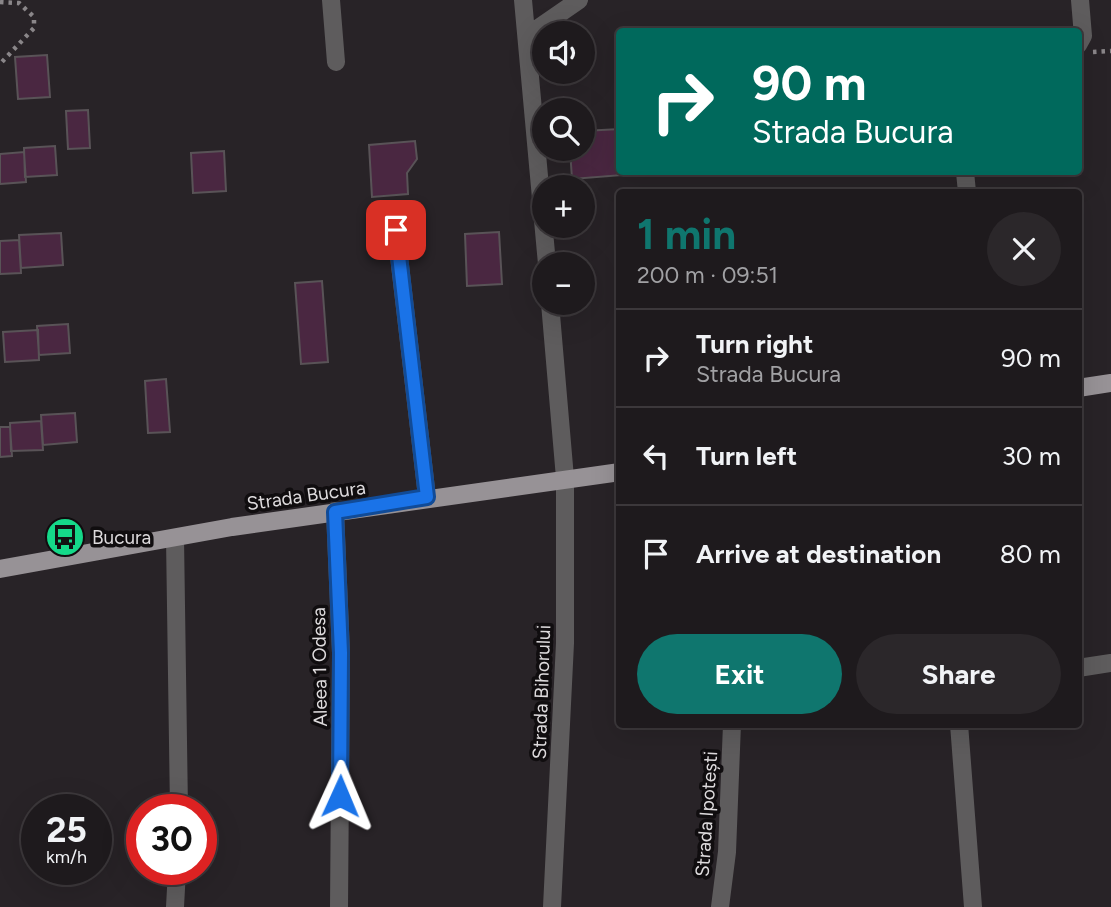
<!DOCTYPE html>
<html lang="en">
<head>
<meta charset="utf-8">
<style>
  body { margin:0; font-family:Figtree,sans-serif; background:#2b272a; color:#f1f3f6; height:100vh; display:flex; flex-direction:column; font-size:26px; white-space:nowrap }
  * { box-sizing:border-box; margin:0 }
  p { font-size:23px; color:#a1a1a4 }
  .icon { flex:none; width:38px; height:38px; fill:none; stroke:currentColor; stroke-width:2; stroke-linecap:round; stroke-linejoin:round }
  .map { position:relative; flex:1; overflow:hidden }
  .side { position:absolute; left:616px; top:189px; width:466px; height:539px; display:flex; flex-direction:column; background:#1e1a1d; border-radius:7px; box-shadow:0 7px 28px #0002,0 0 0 2px #3c383b }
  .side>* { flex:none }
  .hud { position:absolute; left:616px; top:28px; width:466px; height:147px; border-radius:7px; box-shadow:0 7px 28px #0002,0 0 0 2px #3c383b; background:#00695c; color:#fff; overflow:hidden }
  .tools { position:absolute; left:532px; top:21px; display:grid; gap:14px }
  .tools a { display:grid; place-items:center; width:63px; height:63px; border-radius:50%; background:#1e1a1d; box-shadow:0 7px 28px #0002,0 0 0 2px #3c383b; font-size:35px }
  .speed { position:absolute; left:21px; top:794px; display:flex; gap:14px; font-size:35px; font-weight:700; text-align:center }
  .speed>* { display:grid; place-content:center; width:91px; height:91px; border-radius:50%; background:#1e1a1d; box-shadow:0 7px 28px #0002,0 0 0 2px #3c383b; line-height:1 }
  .speed small { font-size:18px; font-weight:400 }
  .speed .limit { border:10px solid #d22; background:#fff; color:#111 }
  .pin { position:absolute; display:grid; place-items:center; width:60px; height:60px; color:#fff; margin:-30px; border-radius:14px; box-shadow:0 4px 10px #0006 }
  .me { position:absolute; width:77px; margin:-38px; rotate:1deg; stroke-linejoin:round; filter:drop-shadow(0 0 5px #0008) }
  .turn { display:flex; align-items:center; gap:24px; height:147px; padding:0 21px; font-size:32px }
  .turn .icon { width:91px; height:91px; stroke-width:2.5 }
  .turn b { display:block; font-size:49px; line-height:60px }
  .round { display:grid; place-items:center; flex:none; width:74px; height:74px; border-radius:37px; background:#2b272a }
  .headline { display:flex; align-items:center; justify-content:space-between; height:119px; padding:0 21px }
  h1 { font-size:42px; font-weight:700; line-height:52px; color:#0f766e }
  .primary-button { display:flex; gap:14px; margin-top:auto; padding:14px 21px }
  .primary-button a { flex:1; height:80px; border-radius:42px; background:#0f766e; color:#fff; font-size:28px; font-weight:700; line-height:80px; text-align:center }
  .primary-button a+a { background:#2b272a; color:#f1f3f6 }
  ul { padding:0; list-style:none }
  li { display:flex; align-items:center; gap:21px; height:98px; padding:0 21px; border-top:2px solid #3c383b }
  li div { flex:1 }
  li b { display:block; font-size:26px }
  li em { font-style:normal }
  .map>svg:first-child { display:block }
  .building { fill:#4a2741; stroke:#595357; stroke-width:2 }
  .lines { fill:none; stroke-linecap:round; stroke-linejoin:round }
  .path { stroke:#8a8689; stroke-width:4.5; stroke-dasharray:3.5 5; stroke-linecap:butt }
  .minor { stroke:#5e5c5d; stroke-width:18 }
  .major { stroke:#979296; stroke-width:18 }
  .route-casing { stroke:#114b97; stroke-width:18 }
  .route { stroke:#1a73e8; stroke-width:12 }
  .labels { text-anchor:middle; stroke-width:7; stroke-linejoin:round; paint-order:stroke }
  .street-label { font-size:19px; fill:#dedbdd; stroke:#100d0f }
  .poi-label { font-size:19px; fill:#dedbdd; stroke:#100d0f; text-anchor:start }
</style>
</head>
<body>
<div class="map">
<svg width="1111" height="907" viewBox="0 0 1111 907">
  <rect width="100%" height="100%" fill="#282327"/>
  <path class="building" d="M47,55L50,97L18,99L15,57Z
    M88,110L90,148L68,149L66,111Z
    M620,129V172L623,175L572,179L570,149H583V131Z
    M415,141L417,159L407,173L408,194L372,197L369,145Z
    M55,146L57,175L25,177L24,148Z
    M224,151L226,191L193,193L191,153Z
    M24,152L26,182L0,184V154Z
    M499,232L502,284L467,286L465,234Z
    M61,233L63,265L21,268L19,235Z
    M19,240L21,273L0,274V241Z
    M322,281L328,362L301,364L295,283Z
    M68,324L70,353L39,355L37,326Z
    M38,330L39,360L5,362L3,332Z
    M166,379L170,432L148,433L145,381Z
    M75,413L77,442L43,445L41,415Z
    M41,421L43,450L11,451L10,423Z
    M0,427H10L12,456L0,457Z"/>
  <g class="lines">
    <path class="path" d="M0,2L19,3L34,17V28L0,64
      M1093,52L1111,51"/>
    <path class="minor" d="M331,0L336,62
      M523,0L547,264
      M527,36L579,0
      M1078,45L1083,36L1080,0
      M965,172L967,192
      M396,231L427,497
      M550,303L565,478V643L552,907
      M335,511L341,653L339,907
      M175,538L179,810
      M1078,668L1111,663
      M959,724L973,907
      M175,907L177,870
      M720,907L727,852L732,724"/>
    <path class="major" d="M1078,388L1111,383
      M0,569L232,527L620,472"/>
  </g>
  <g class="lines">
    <defs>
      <path id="route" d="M340,796L341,653L335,512L427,497L396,230"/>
    </defs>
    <use href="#route" class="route-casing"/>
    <use href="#route" class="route"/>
  </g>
  <defs>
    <symbol id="bus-disc" viewBox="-11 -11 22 22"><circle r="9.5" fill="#15d989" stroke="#100d0f"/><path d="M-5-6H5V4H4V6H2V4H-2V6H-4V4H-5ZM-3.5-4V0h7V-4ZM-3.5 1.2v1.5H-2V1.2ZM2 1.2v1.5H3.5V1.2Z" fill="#111"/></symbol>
  </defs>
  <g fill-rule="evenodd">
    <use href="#bus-disc" x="43" y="515" width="44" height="44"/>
  </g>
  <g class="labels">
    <g class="street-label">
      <text transform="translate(306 495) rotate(-8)" y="7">Strada Bucura</text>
      <text transform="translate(319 667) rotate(-91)" y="7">Aleea 1 Odesa</text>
      <text transform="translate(541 692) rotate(-88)" y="7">Strada Bihorului</text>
      <text transform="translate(706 814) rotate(-86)" y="7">Strada Ipotești</text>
    </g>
    <g class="poi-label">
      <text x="92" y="544">Bucura</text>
    </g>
  </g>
</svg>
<div class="tools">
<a><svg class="icon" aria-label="sound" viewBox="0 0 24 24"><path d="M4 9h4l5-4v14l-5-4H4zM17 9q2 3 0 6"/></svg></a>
<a><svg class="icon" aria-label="search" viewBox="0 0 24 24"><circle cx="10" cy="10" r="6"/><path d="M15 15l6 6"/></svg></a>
<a>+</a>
<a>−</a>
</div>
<div class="speed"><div>25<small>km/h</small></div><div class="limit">30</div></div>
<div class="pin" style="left:396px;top:230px;background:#d93025"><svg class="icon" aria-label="arrive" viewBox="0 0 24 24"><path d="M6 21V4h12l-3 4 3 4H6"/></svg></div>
<svg class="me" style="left:340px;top:796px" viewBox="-20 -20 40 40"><path d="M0-17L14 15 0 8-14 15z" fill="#1a73e8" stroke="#fff" stroke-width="4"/></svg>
<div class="hud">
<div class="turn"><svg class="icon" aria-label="right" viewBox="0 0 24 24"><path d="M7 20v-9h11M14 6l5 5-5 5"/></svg><div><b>90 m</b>Strada Bucura</div></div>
</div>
<section class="side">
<div class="headline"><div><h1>1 min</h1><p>200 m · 09:51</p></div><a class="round"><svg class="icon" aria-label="close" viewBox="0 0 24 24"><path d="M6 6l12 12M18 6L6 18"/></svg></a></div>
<ul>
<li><svg class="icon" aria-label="right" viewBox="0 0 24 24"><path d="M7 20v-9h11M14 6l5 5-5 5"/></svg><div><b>Turn right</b><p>Strada Bucura</p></div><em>90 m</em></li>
<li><svg class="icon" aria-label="left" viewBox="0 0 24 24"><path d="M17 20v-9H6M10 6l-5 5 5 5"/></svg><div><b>Turn left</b></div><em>30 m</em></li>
<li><svg class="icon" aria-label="arrive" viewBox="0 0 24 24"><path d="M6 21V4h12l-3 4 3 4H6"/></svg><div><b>Arrive at destination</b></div><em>80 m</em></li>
</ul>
<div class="primary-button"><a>Exit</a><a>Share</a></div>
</section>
</div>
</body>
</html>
